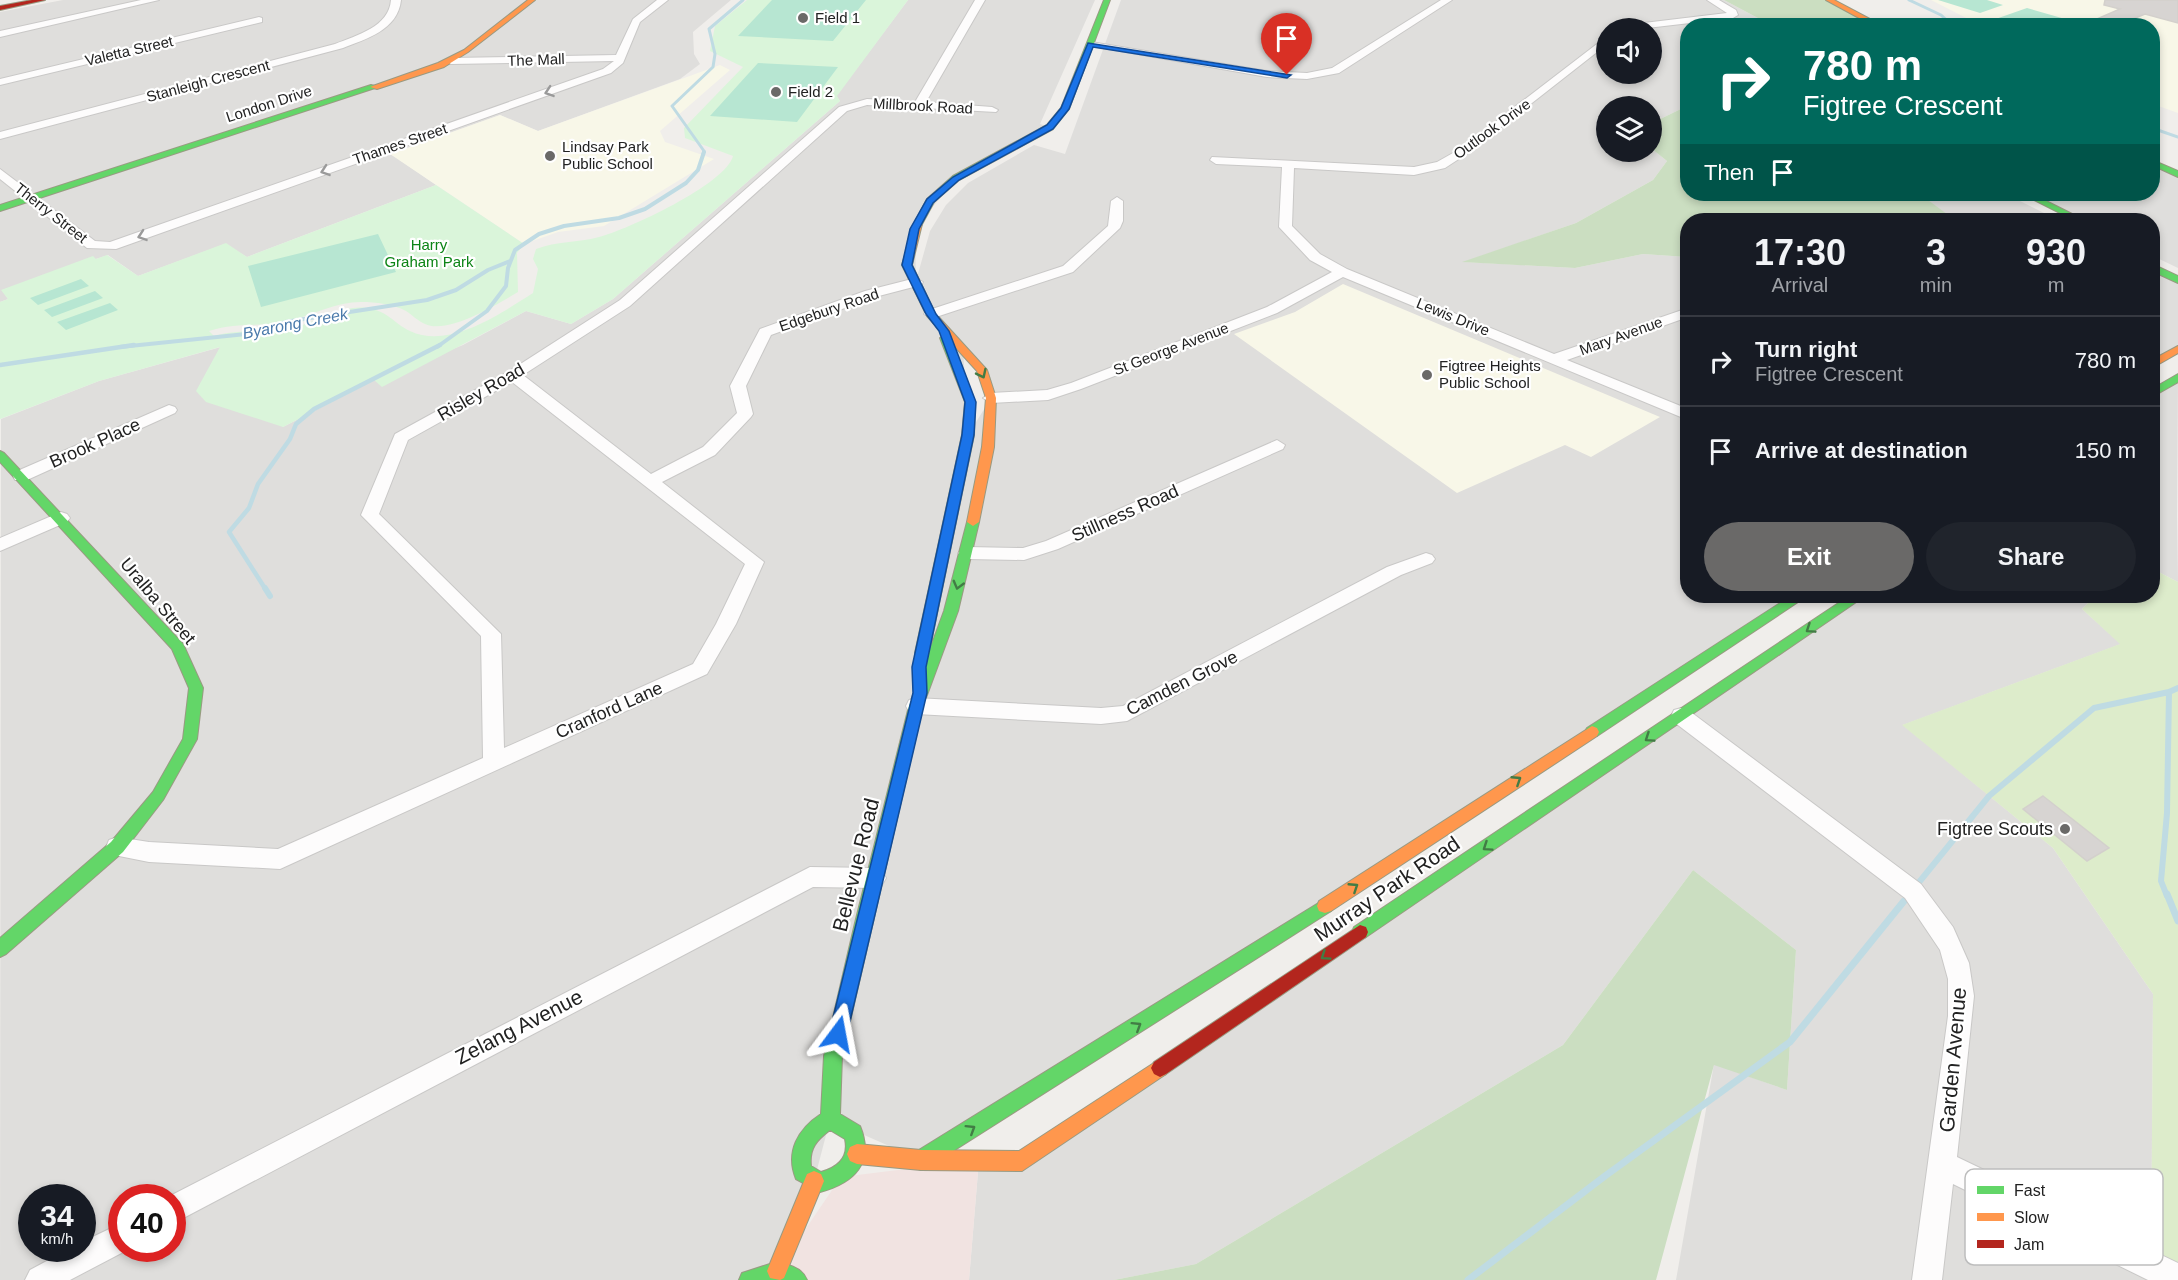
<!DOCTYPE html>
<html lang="en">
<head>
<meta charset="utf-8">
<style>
  body { margin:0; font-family:Helvetica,sans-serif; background:#20242c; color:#f1f3f6; height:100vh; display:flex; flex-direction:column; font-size:22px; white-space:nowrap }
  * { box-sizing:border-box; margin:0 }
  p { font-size:20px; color:#9ea1a6 }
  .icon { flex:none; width:33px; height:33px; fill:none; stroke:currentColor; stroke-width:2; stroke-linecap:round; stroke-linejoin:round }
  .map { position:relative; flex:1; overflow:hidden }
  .panel { position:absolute; left:1680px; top:213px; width:480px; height:390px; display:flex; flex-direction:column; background:#171b24; border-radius:24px; box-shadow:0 3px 9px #0003 }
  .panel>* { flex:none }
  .banner { position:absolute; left:1680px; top:18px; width:480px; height:183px; border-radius:24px; box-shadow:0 3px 9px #0003; background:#00695c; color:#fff; overflow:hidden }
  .controls { position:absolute; left:1596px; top:18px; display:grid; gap:12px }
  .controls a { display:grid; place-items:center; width:66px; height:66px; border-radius:50%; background:#171b24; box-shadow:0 3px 9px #0003; font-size:30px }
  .speed { position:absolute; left:18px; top:1184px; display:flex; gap:12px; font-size:30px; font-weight:700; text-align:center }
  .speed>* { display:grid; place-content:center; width:78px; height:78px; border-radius:50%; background:#171b24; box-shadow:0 3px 9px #0003; line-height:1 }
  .speed small { font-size:15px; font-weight:400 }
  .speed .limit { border:9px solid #d22; background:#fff; color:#111 }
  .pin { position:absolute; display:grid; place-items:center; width:51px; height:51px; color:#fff; margin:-62px -26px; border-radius:50% 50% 50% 0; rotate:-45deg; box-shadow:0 0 6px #0007 }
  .pin .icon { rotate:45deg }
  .me { position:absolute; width:66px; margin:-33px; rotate:13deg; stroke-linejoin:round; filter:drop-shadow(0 0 4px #0008) }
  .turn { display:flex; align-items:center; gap:21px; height:126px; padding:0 24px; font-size:27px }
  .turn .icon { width:78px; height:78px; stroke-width:2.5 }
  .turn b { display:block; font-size:42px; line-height:51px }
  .then { display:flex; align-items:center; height:57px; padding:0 24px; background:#0003; gap:12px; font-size:22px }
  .eta { display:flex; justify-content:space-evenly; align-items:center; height:102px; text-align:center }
  .eta b { font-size:36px; font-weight:700; line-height:42px }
  .action { display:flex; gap:12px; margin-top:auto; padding:12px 24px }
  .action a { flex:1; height:69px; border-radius:36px; background:#6a6968; color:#fff; font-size:24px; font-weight:700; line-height:69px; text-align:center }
  .action a+a { background:#20242c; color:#f1f3f6 }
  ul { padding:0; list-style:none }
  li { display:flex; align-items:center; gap:18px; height:90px; padding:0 24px; border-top:2px solid #363941 }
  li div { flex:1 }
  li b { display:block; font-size:22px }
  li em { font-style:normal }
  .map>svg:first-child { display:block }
  .residential { fill:#dfdedc; fill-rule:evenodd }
  .commercial { fill:#f1e3e1 }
  .education { fill:#f8f7e8 }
  .grass { fill:#ddeccb }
  .forest { fill:#cbdec1 }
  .park { fill:#daf5da }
  .pitch { fill:#b7e6d2 }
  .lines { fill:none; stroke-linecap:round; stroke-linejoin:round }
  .stream-far4 { stroke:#bfdbe3; stroke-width:3 }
  .stream-far3 { stroke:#bfdbe3; stroke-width:4 }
  .stream-far2 { stroke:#bfdbe3; stroke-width:4.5 }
  .stream-far1 { stroke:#bfdbe3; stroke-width:6 }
  .stream { stroke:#bfdbe3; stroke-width:7 }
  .building { fill:#d7d4d2; stroke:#d3d0cc; stroke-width:1.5 }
  .street-casing { stroke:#c9c8c7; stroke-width:2 }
  .fast-casing { stroke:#999a82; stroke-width:2 }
  .slow-casing { stroke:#999a82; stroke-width:2 }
  .jam-casing { stroke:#999a82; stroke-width:2 }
  .street { fill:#fdfcfc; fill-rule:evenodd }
  .fast { fill:#63d668; fill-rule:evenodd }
  .slow { fill:#ff974d; fill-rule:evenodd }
  .jam { fill:#b3261e; fill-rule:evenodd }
  .oneway { stroke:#9a9a9a }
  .oneway2 { stroke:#427c45 }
  .route { fill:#1a73e8; stroke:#114b97; stroke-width:1.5 }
  .poi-dot { fill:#6a6968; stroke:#fff; stroke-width:2 }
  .labels { text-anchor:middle; stroke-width:4.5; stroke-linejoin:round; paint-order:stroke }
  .far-poi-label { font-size:15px; fill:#222; stroke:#fff; text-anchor:start }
  .far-street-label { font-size:15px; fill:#222; stroke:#fff }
  .far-park-label { font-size:15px; fill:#0c8416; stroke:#fff }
  .far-water-label { font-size:16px; font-style:italic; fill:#4a7aab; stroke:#fff }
  .street-label { font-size:18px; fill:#222; stroke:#fff }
  .poi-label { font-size:18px; fill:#222; stroke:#fff; text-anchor:end }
  .near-street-label { font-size:21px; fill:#222; stroke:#fff }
  .key { fill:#fff; stroke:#bdbdbd; stroke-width:1.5 }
  .key-label { font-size:16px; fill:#222 }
</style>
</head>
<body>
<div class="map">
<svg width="2178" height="1280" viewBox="0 0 2178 1280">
  <rect width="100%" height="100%" fill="#f0eeeb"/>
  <path class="residential" d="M63,0H731L693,32L694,54L700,64L680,79L538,131L500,115L391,154L436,185L247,257L225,244L138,276L108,255L2,290L8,299L0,302V12Z
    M908,0H1095L1040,124L1050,127L956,178L915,229L916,281L930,231L946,205L968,183L1034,145L1065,154L1121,0H1724L1771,25L1688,26L1687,73L1680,77L1687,82V106L1652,123V106H1606V152H1652V149L1667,161L1653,180L1576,223L1464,262L1575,268L1643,254L1687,257L1688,596H1799L1238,963L921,1160L830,1120L814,1181L775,1280H0L1,419L99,381L221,347L283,427L374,380L463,345L526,311L571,324L613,299L840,101L836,96ZM1606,28H1652V74H1606ZM963,347L991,398L968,435ZM32,1197H82V1248H32ZM122,1197H172V1248H122Z
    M2153,162L2178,174V268L2153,256L2152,220H2080L2026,194H2152Z
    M1920,194H2006L2058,220H1954Z
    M2152,267L2178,280V349L2152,365Z
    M2178,377L2177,516L2178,582L2153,569L2152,394Z
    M1858,596H2095L2082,609L2121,644L1903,725L2053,848L2153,994L2151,1280H1676L1714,1064L1787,1090L1796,950L1693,870L1563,1045L1196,1264L1114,1280H969L979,1160L1022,1161Z"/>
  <path class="commercial" d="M979,1160L969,1280H775L777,1271L841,1177Z"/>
  <path class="education" d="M1931,0H2178V113L2153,104L2152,26L1980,25Z
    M720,65L730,70L660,131L665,142L714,159L604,226L558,232L524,244L390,154L500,115L538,131Z
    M1343,284L1660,417L1591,457L1565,445L1457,493L1234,334L1295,312Z"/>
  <path class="grass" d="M2153,569L2178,582V1280L2151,1270L2153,994L2053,848L1902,725L2120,644L2082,609L2095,596H2152Z"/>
  <path class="forest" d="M1724,0H1829L1880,25H1771Z
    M1687,106L1688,194H1920L1955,220H1688L1687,257L1643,254L1575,268L1462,262L1576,223L1653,180L1667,161L1652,149V123Z
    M1693,870L1796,950L1787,1090L1714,1065L1656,1280H1114L1196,1264L1563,1045Z"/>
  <path class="park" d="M747,0H908L837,96L840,101L613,299L571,324L526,311L382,387L374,380L283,427L206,402L196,391L220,347L99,381L0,419V302L8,299L1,290L93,256L96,259L107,255L138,276L226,243L247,257L436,185L524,244L517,253L518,292C498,304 448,335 425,324C418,321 412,315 406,311C393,304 376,302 361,302C336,302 314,314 290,321C263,328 238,321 209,331L214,336C242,328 271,334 300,326C321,320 344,305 366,308C389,311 393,323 410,331C450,350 501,313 533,293L538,269L533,259L536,249C557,241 577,243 599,237C627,230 726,184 733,156L685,138L684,128L743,67L710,51L715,26Z"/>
  <path class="pitch" d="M772,0H866L833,41L738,36Z
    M1938,0H1987L2003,5L1980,13Z
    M2027,8L2086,25L1998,26L1987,22Z
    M758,63L838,67L797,122L710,116Z
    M378,234L396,272L261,307L248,266Z
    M81,279L89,286L38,305L30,298Z
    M95,291L103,298L52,317L44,310Z
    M110,303L118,310L66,330L57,322Z"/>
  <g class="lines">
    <path class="stream-far4" d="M1909,0L1941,15L1953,26
      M2152,128L2178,137
      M703,154L704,151L672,106L713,67L715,54L709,29L743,0"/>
    <path class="stream-far3" d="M120,347L257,333L285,322L427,300L456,290L488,270L510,261
      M437,347L487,311L506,286L508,268L515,250L539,234L564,226L619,218L645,209L686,183L698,170L704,152"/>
    <path class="stream-far2" d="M0,365L134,345
      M266,590L229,532L249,508L258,484L290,439L296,424L314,409L440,345"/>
    <path class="stream-far1" d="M265,588L270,596
      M1920,881L1989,796L2094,708L2169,692
      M2167,896L2161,881L2167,813L2169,692L2178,688"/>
    <path class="stream" d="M2167,894L2178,921
      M1468,1280L1605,1176L1790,1042L1904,901"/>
  </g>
  <path class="building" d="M2105,0H2178V23L2145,14L2121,24L2099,18L2120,9L2104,5Z
    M2043,796L2109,848L2087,861L2023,809Z"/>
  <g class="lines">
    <defs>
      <path id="street" d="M141,0H159L0,37V31Z
        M391,0H401C398,30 366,39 343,48L0,139V132L335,44C357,35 389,27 391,0Z
        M657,0H668L640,22L623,63L611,73L116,249L87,248L0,179V169L95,241L110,242L603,69L614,61L451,64L446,61L451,58L616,55L633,19Z
        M975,0H985L926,102L992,107L998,110L996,112L867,105L847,111L630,306L523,375L651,474L703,447L737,413L730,386L760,329L865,291L916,278L923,282L921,285L875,297L771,335L746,386L753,414L751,417L715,455L662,482L764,562L736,624L707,674L280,869L149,862L109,854L106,847L109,840L117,837L149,842L278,849L483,758L481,636L361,515L395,434L508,372L620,300L839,107L867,99L915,102ZM512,382L745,564L716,624L693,664L504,748L501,634L379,514L408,440Z
        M1441,0H1452L1339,73L1307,79L1267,77L1086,45L1091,42L1267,71L1307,73L1332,68Z
        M1707,0H1719L1736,10L1738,15L1733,18L1647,28H1622L1627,25L1727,13Z
        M259,17L262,18V22L0,85V79Z
        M1606,37V45L1468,153L1445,168L1414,175L1294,168L1292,226L1320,254L1347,269L1554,354L1688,308V317L1567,360L1688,409V420L1343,277L1277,313L1081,389L1048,400L991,403L983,398L991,393L1047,390L1071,383L1267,307L1332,272L1310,260L1279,227L1282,167L1216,164L1210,160L1212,157L1414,167L1437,162L1460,149Z
        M1117,197L1123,201V221L1120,228L1073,272L936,317L931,318L924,314L926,311L1063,266L1108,226L1111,201Z
        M169,405L175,407L177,410L175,413L27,480H15L13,476L15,472Z
        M1277,440L1285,445L1283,449L1058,549L1024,560L967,559L958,553L967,547L1023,548L1046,541Z
        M61,512L67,514L70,518L67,522L0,551V538Z
        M1426,553L1432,555L1435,559L1432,563L1401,575L1127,721L1101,724L916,714L909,712L906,706L909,700L916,698L1101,708L1123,706L1387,567Z
        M1681,708L1688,710L1921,884L1953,927L1969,963L1974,996L1957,1157L2178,1263V1280H2148L1953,1184L1942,1280H1912L1948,1016V979L1940,950L1905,898L1674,722L1671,716L1674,710Z
        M810,867L874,868L882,871L886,878L882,885L874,888L813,887L172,1224V1197H168Z
        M122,1223V1248H131L70,1280H25L30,1270L71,1248H82V1242Z"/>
      <path id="fast" d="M1104,0H1110L1069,109L1053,129L959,180L934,202L921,226H915L914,224L927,199L953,176L1047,125L1061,108Z
        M371,85L378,87L0,211V205Z
        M2152,160L2178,171V177L2152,165Z
        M2022,194H2032L2084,220H2074Z
        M2152,264L2178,276V283L2152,271Z
        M945,335L950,338L975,402L974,435L929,652L944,611L967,522L973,518L979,522L958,611L923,706L842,1056L840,1114L860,1126C875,1163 854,1183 820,1192L796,1179C785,1152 798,1129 821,1114L824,1056L855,923L909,706L928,654L922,658L915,653L962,435L965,402L940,338ZM830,1130L845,1139C849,1157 839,1167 821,1172L811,1166C809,1148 817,1140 830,1130Z
        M2178,374V382L2152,397V389Z
        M0,451L4,453L183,644L203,688L197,739L163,800L123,852L6,954L0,957V938L111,842L153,792L183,739L189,688L172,649L0,462Z
        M1791,596H1807L1597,736H1587L1585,732L1587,728Z
        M1849,596H1865L1366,937L1360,939L1354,937L1352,932L1354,927Z
        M1325,899L1331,901L1333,906L1331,911L928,1167L921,1170L914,1167L911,1160L914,1153Z
        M773,1263C786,1263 802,1267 807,1280H739L742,1273Z"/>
      <path id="slow" d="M528,0H535L468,52L444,67L377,89L370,87L438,63L464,50Z
        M1826,0H1834L1883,26H1874Z
        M915,222L922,224L912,265L935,313L987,370L996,398L994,447L979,522L973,526L967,522L982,447L986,398L977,371L927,316L902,265Z
        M2178,346V353L2152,368V360Z
        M1592,726L1597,728L1599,732L1597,736L1331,911L1325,913L1319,911L1317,906L1319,901Z
        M1160,1059L1166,1062L1169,1068L1166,1074L1022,1171L921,1170L857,1164L850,1161L847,1154L850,1147L857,1144L921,1150L1019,1151Z
        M814,1171L821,1174L824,1181L784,1278L780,1280L770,1278L767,1271L807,1174Z"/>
      <path id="jam" d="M32,0H45L0,10V6Z
        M1360,925L1366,927L1368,932L1366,937L1166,1074L1160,1077L1154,1074L1151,1068L1154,1062Z"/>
    </defs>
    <use href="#street" class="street-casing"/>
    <use href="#fast" class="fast-casing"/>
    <use href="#slow" class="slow-casing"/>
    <use href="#jam" class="jam-casing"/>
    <use href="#street" class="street"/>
    <use href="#fast" class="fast"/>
    <use href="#slow" class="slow"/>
    <use href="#jam" class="jam"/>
  </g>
  <defs><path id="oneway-chevron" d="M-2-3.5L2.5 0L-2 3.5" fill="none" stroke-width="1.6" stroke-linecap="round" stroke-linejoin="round" transform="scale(1.5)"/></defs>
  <g class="oneway">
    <use href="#oneway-chevron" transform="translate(549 92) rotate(161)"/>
    <use href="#oneway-chevron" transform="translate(325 171) rotate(161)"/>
    <use href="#oneway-chevron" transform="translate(142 236) rotate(161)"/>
  </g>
  <g class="oneway2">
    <use href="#oneway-chevron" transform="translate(982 374) rotate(64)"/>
    <use href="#oneway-chevron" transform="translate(958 585) rotate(105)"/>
    <use href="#oneway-chevron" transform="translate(1810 629) rotate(146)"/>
    <use href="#oneway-chevron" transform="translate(1649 738) rotate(146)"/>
    <use href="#oneway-chevron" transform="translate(1517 780) rotate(-33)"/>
    <use href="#oneway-chevron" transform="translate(1487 847) rotate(146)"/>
    <use href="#oneway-chevron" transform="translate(1354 887) rotate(-33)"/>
    <use href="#oneway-chevron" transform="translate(1325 956) rotate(146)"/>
    <use href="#oneway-chevron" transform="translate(1137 1026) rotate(-32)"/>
    <use href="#oneway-chevron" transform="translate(971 1129) rotate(-32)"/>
  </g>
  <path class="route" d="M1088,43L1291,75L1287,78L1093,47L1069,109L1053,129L959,180L933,203L919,229L912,265L936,314L949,331L976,402L974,435L926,667L927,693L847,1034L844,1040L838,1042L831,1040L829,1034L913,693L912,667L962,435L965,402L939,331L926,314L902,265L910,229L927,199L953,177L1047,125L1061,108Z"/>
  <g class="poi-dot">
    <circle cx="803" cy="18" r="6"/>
    <circle cx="776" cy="92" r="6"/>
    <circle cx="550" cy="156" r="6"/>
    <circle cx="1427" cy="375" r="6"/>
    <circle cx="2065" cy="829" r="6"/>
  </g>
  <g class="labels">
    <g class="far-poi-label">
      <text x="815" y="23">Field 1</text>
      <text x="788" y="97">Field 2</text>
      <text x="562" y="152">Lindsay Park<tspan x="562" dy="17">Public School</tspan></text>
      <text x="1439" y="371">Figtree Heights<tspan x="1439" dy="17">Public School</tspan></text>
    </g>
    <g class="far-street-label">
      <text transform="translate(129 51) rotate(-13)" y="5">Valetta Street</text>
      <text transform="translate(536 60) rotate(-2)" y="5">The Mall</text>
      <text transform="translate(208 81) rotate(-15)" y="5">Stanleigh Crescent</text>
      <text transform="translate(269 104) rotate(-18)" y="5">London Drive</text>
      <text transform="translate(923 106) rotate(3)" y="5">Millbrook Road</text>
      <text transform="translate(1492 129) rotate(-36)" y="5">Outlook Drive</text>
      <text transform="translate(400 144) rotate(-19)" y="5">Thames Street</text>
      <text transform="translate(51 213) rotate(38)" y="5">Therry Street</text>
      <text transform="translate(829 310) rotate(-19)" y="5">Edgebury Road</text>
      <text transform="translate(1453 317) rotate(22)" y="5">Lewis Drive</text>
      <text transform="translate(1621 336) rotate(-20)" y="5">Mary Avenue</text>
      <text transform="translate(1171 349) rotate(-21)" y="5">St George Avenue</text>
    </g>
    <g class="far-park-label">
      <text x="429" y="250">Harry<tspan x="429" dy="17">Graham Park</tspan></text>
    </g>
    <g class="far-water-label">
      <text transform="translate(295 323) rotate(-11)" y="6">Byarong Creek</text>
    </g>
    <g class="street-label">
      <text transform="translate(481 392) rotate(-30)" y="6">Risley Road</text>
      <text transform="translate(95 443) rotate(-24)" y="6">Brook Place</text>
      <text transform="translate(1125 513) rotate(-24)" y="6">Stillness Road</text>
      <text transform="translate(158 601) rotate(50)" y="6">Uralba Street</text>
      <text transform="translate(1182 683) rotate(-27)" y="6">Camden Grove</text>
      <text transform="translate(609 710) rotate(-24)" y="6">Cranford Lane</text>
    </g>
    <g class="poi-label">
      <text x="2053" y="835">Figtree Scouts</text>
    </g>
    <g class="near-street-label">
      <text transform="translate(856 865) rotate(-76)" y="7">Bellevue Road</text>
      <text transform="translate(1387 889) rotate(-34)" y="7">Murray Park Road</text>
      <text transform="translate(519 1027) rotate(-27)" y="7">Zelang Avenue</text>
      <text transform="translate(1953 1060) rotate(-85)" y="7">Garden Avenue</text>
    </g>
  </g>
  <rect x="1965" y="1169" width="198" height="96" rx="9" class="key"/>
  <rect x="1977" y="1186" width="27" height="8" fill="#63d668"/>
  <rect x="1977" y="1213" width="27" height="8" fill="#ff974d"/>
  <rect x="1977" y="1240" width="27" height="8" fill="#b3261e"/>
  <g class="key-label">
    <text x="2014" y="1196">Fast</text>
    <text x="2014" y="1223">Slow</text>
    <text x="2014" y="1250">Jam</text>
  </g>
</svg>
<div class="controls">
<a><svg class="icon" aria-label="sound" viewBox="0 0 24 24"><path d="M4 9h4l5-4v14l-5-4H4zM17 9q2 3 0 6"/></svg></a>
<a><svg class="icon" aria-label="layers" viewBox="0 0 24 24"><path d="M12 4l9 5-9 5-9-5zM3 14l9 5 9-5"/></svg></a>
</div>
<div class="speed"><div>34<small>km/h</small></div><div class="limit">40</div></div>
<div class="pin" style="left:1287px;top:75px;background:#d93025"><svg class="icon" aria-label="arrive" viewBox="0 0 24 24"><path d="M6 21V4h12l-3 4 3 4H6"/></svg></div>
<svg class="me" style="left:838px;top:1034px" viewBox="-20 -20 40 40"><path d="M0-17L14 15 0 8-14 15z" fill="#1a73e8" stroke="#fff" stroke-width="4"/></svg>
<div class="banner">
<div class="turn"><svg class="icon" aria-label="right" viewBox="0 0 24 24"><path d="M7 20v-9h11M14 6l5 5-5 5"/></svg><div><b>780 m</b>Figtree Crescent</div></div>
<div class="then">Then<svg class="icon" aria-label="arrive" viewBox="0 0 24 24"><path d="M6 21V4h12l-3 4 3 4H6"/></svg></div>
</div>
<section class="panel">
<div class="eta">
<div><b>17:30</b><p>Arrival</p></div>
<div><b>3</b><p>min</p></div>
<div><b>930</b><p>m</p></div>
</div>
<ul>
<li><svg class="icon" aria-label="right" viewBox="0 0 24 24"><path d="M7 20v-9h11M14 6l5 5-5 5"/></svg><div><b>Turn right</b><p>Figtree Crescent</p></div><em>780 m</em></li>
<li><svg class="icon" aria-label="arrive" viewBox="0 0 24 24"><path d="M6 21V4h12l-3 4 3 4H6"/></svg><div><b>Arrive at destination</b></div><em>150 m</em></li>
</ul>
<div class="action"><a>Exit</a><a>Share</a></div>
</section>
</div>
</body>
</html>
